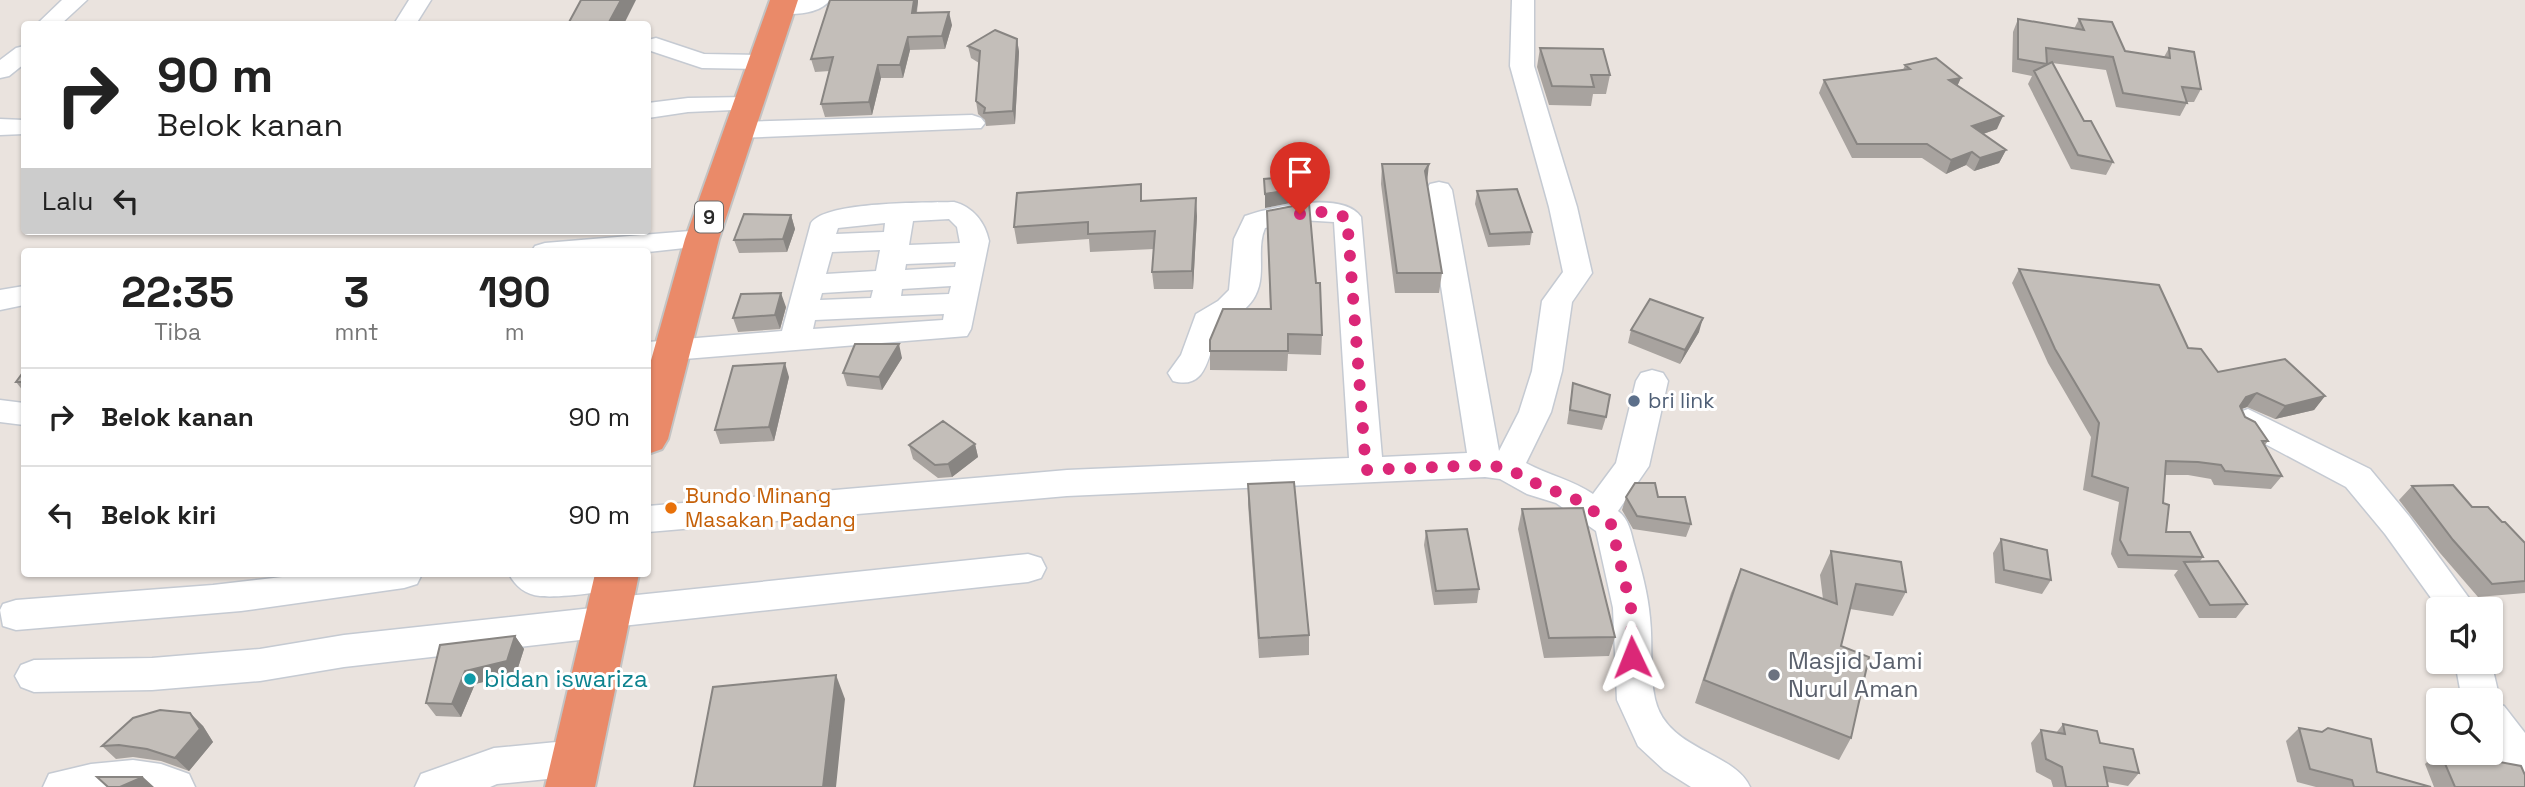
<!DOCTYPE html>
<html lang="id">
<head>
<meta charset="utf-8">
<style>
  body { margin:0; font-family:"Space Grotesk",sans-serif; background:#f2f2f2; color:#222; height:100vh; display:flex; flex-direction:column; font-size:26px; white-space:nowrap }
  * { box-sizing:border-box; margin:0 }
  p { font-size:23px; color:#767676 }
  .icon { flex:none; width:38px; height:38px; fill:none; stroke:currentColor; stroke-width:2; stroke-linecap:round; stroke-linejoin:round }
  .map { position:relative; flex:1; overflow:hidden }
  .sheet { position:absolute; left:21px; top:248px; width:630px; height:329px; display:flex; flex-direction:column; background:#fff; border-radius:7px; box-shadow:0 2px 5px #0004 }
  .sheet>* { flex:none }
  .hud { position:absolute; left:21px; top:21px; width:630px; height:214px; border-radius:7px; box-shadow:0 2px 5px #0004; background:#fff; color:#222; overflow:hidden }
  .fabs { position:absolute; left:2426px; top:597px; display:grid; gap:14px }
  .fabs a { display:grid; place-items:center; width:77px; height:77px; border-radius:7px; background:#fff; box-shadow:0 2px 5px #0004; font-size:35px }
  .pin { position:absolute; display:grid; place-items:center; width:60px; height:60px; color:#fff; margin:-72px -30px; border-radius:50% 50% 50% 0; rotate:-45deg; box-shadow:0 0 7px #0007 }
  .pin .icon { rotate:45deg }
  .me { position:absolute; width:77px; margin:-38px; rotate:358deg; stroke-linejoin:round; filter:drop-shadow(0 0 5px #0008) }
  .turn { display:flex; align-items:center; gap:24px; height:147px; padding:0 21px; font-size:32px }
  .turn .icon { width:91px; height:91px; stroke-width:2.5 }
  .turn b { display:block; font-size:49px; line-height:60px }
  .then { display:flex; align-items:center; height:66px; padding:0 21px; background:#0003; gap:14px; font-size:26px }
  .eta { display:flex; justify-content:space-evenly; align-items:center; height:119px; text-align:center }
  .eta b { font-size:42px; font-weight:700; line-height:49px }
  ul { padding:0; list-style:none }
  li { display:flex; align-items:center; gap:21px; height:98px; padding:0 21px; border-top:2px solid #e0e0e0 }
  li div { flex:1 }
  li b { display:block; font-size:26px }
  li em { font-style:normal }
  .map>svg:first-child { display:block }
  .lines { fill:none; stroke-linecap:round; stroke-linejoin:round }
  .minor-casing { stroke:#c5cad2; stroke-width:3 }
  .highway-casing { stroke:#c3c3c3; stroke-width:4 }
  .minor { fill:#fff; fill-rule:evenodd }
  .highway { fill:#ea8a69; fill-rule:evenodd }
  .wall { fill:#a8a39f }
  .shaded-wall { fill:#888582 }
  .building { fill:#c3beb9; stroke:#888582; stroke-width:2 }
  .route { stroke:#db2777; stroke-width:12; stroke-dasharray:0 21.6 }
  .service-dot { fill:#5c6f8a; stroke:#fff; stroke-width:2.5 }
  .food-dot { fill:#e8710a; stroke:#fff; stroke-width:2.5 }
  .worship-dot { fill:#6b7280; stroke:#fff; stroke-width:2.5 }
  .culture-dot { fill:#0f9aa8; stroke:#fff; stroke-width:2.5 }
  .labels { text-anchor:middle; stroke-width:6; stroke-linejoin:round; paint-order:stroke }
  .shield { fill:#fff; stroke:#6a6a6a; stroke-width:2 }
  .shield-label { font-size:19px; font-weight:bold; fill:#2a2a2a }
  .service-label { font-size:21px; fill:#4e5e75; stroke:#fff; text-anchor:start }
  .food-label { font-size:21px; fill:#c56008; stroke:#fff; text-anchor:start }
  .near-worship-label { font-size:24px; fill:#5b616d; stroke:#fff; text-anchor:start }
  .near-culture-label { font-size:24px; fill:#0d838f; stroke:#fff; text-anchor:start }
</style>
</head>
<body>
<div class="map">
<svg width="2525" height="787" viewBox="0 0 2525 787">
  <rect width="100%" height="100%" fill="#eae3de"/>
  <g class="lines">
    <defs>
      <path id="minor" d="M62,0H87L61,24H37Z
        M409,0H431L416,24H394Z
        M784,0H830C819,15 789,16 773,12L770,7L773,2Z
        M1512,0H1534V66L1577,207L1592,273L1572,302L1562,371L1551,412L1526,463C1548,475 1573,480 1593,494L1616,463L1636,381L1641,373L1652,370L1663,373L1668,381L1649,466L1618,511C1629,519 1631,533 1634,544C1641,569 1648,593 1650,618C1653,645 1649,672 1655,699C1667,751 1734,751 1750,787H1691L1664,770L1638,746L1617,700L1613,608L1596,531L1556,503L1527,494L1500,479L1485,477L1067,496L648,532V506L1067,470L1349,458L1334,222L1301,220L1265,228C1257,247 1264,267 1259,286C1251,315 1228,314 1220,329C1207,350 1210,391 1173,381L1168,373L1181,355L1196,314L1218,301L1229,290L1234,239L1245,216C1271,207 1343,190 1361,217L1382,457L1467,453L1426,190L1430,184L1439,182L1448,184L1452,190L1499,451L1519,412L1532,371L1542,301L1563,272L1549,207L1510,66Z
        M656,38L704,54L761,55L769,57L773,62L769,67L761,69L702,68L648,50V40Z
        M24,46V64L9,76L0,78V60L16,48Z
        M747,97L756,99L759,104L756,109L688,112L648,118V103L688,98Z
        M972,115L981,118L985,123L981,128L737,138L728,135L724,130L728,125L737,122Z
        M0,119L24,120V134L0,135Z
        M954,202C973,207 985,222 989,241L971,329L967,336L648,362V342L782,331L811,223C826,201 926,203 954,202ZM949,219L957,227L960,243L909,245L913,221ZM885,223L884,232L836,234L838,228ZM880,250L876,271L826,274L832,252ZM956,262L955,267L905,270L906,264ZM951,286L949,294L901,296L902,289ZM873,290L871,298L820,300L822,293ZM944,314L943,320L813,329L815,320Z
        M702,230L712,233L716,239L712,245L648,252H531L535,246L545,243Z
        M24,286V305L0,310V290Z
        M0,400L24,403V425L0,422Z
        M2248,409L2370,469L2409,516L2477,609H2439L2385,534L2346,487L2237,429L2232,421L2237,413Z
        M1028,554L1041,558L1046,568L1041,578L1028,582L622,626L619,633L606,637L344,667L260,681L152,690L34,692L21,687L15,676L21,665L34,660L152,658L260,649L344,635L592,608L595,602L608,598Z
        M308,574H422L417,584L404,588L241,611L16,630L3,626L0,610L3,604L16,600L213,585Z
        M509,574H634L635,575L630,585C610,592 560,598 540,596C526,595 515,586 509,574Z
        M2490,657L2500,700L2498,704L2504,706L2525,733V781C2485,766 2490,735 2490,700H2462L2455,662H2490Z
        M577,740L591,745L597,758L591,771L577,776L497,784L490,787H415L421,774L494,748Z
        M133,760L161,764L189,774L195,787H43L49,774L91,764Z"/>
      <path id="highway" d="M770,0H798L719,239L668,439L662,449L648,454V371L685,239Z
        M595,574H639L595,787H545Z"/>
    </defs>
    <use href="#minor" class="minor-casing"/>
    <use href="#highway" class="highway-casing"/>
    <use href="#minor" class="minor"/>
    <use href="#highway" class="highway"/>
  </g>
  <path class="wall" d="M830,0H918L917,13L952,25L945,49L910,50L903,78H881L872,115L825,117L821,104L830,71L815,72L811,59Z
    M2018,19L2074,29L2079,19L2125,51L2164,57L2169,48L2201,89L2194,102H2186L2187,103L2180,116L2116,107L2106,70L2052,63L2084,121L2113,162L2106,175L2071,169L2028,84L2032,76L2012,72L2013,32Z
    M1017,39L1019,52L1015,124L986,126L985,120L978,114L976,101L979,63L971,58L968,46Z
    M1540,48L1610,75L1606,94H1593L1591,106L1549,105L1537,67Z
    M1905,65L1997,129L1983,134L2006,150L1999,163L1974,171L1966,165L1946,174L1922,158H1852L1819,93L1824,80L1903,70Z
    M1382,164L1427,182L1442,273L1439,293H1395L1381,184Z
    M1477,191L1532,232L1530,245L1488,247L1475,204Z
    M1143,201L1197,216L1193,289H1154L1152,272L1154,249L1090,252L1089,239L1017,244L1014,227Z
    M1267,211L1316,283L1322,335L1321,355L1288,354L1287,371L1210,370V351L1270,309Z
    M791,215L795,229L787,252L739,253L734,240Z
    M2019,269L2188,348L2218,372L2325,396L2314,410L2275,419L2247,407L2241,409L2245,417L2268,441L2265,445L2282,476L2271,489L2214,485L2211,479L2188,475H2165L2163,503L2166,532L2203,557L2200,561L2247,604L2236,618H2199L2174,575L2178,570L2118,568L2111,554L2119,502L2083,490L2091,437L2048,363L2012,283Z
    M786,307L780,329L738,332L733,318Z
    M1631,330L1699,332L1680,364L1628,343Z
    M902,358L882,390L847,386L843,373Z
    M24,371V392L16,382Z
    M789,377L774,441L720,444L715,430Z
    M1573,383L1606,417L1602,430L1567,424Z
    M975,444L978,457L952,477L938,478L913,459L909,445Z
    M1248,484L1309,635V655L1259,658L1248,504Z
    M2412,486L2472,507L2502,522L2525,543V593L2478,597L2440,553L2399,500Z
    M1626,497H1658L1691,524L1686,537L1633,529L1622,510Z
    M1522,509L1615,637L1609,656L1544,658L1518,529Z
    M1426,531L1479,589L1477,603L1434,605L1424,545Z
    M2001,539L2051,580L2042,594L1995,583L1993,553Z
    M1831,551L1906,592L1893,616L1850,609L1841,646L1851,738L1839,760L1695,703L1731,593L1741,569L1823,599L1820,575Z
    M515,636L524,649L516,674L475,684L461,717L436,716L426,703Z
    M190,713L203,726L213,742L189,771L161,761L133,757L116,759L102,746Z
    M2063,724L2100,743L2139,773L2128,786L2107,782L2108,787H2053L2051,780L2036,772L2031,743L2041,730L2056,733Z
    M2299,728L2377,772L2431,787H2316L2297,782L2286,741Z
    M2438,752H2447L2525,787H2434L2425,764Z"/>
  <path class="shaded-wall" d="M621,0H636L624,24H608Z
    M914,0H918V2L914,26L912,13Z
    M949,12L952,25L945,49L942,36Z
    M908,37L910,50L903,78L900,65Z
    M1017,39L1019,52L1015,124L1013,111Z
    M878,65L881,78L872,115L869,102Z
    M1961,78L1955,91L1949,80Z
    M2003,116L1997,129L1966,140L1972,126Z
    M2006,150L1999,163L1974,171L1980,158Z
    M1972,152L1966,165L1946,174L1951,160Z
    M1429,164L1427,183L1425,171Z
    M1306,187V200L1265,208V194Z
    M1196,198L1197,216L1193,289L1192,271Z
    M791,215L795,229L787,252L783,239Z
    M781,293L786,307L780,329L775,315Z
    M1703,318L1699,332L1680,364L1685,350Z
    M899,344L902,358L882,390L879,377Z
    M785,363L789,377L774,441L769,427Z
    M2257,393L2247,407L2236,411L2246,397Z
    M2325,396L2314,410L2275,419L2285,406Z
    M975,444L978,457L952,477L948,464Z
    M515,636L524,649L516,674L475,684L461,717L452,704L465,671Z
    M836,675L845,699L836,787H823Z
    M190,713L203,726L213,742L189,771L175,758Z
    M143,777L154,787H120Z"/>
  <path class="building" d="M581,0H621L608,24H568Z
    M830,0H914L912,13L949,12L942,36L908,37L900,65H878L869,102L821,104L833,57L811,59Z
    M2018,19L2084,30L2079,19L2112,22L2125,51L2170,58L2169,48L2194,52L2201,89L2182,87L2187,103L2123,93L2113,57L2046,48L2047,64L2018,59Z
    M995,30L1017,39L1013,111L984,113L985,108L976,101L980,51L968,46Z
    M1540,48L1603,49L1610,75H1591L1594,87L1552,86Z
    M1936,58L1961,78L1949,80L2003,116L1972,126L2006,150L1980,158L1972,152L1951,160L1927,144H1857L1824,80L1910,69L1905,65Z
    M2052,62L2084,121H2091L2113,162L2078,155L2034,71Z
    M1382,164H1429L1425,171L1442,273H1397Z
    M1305,175L1306,187L1265,194L1264,179Z
    M1141,184V201L1196,198L1192,271L1152,272L1155,231L1088,234V222L1014,227L1017,193Z
    M1517,189L1532,232L1490,234L1477,191Z
    M1309,203L1316,283H1320L1322,335L1288,334V351H1210V340L1223,309H1271L1267,211Z
    M744,214L791,215L783,239L734,240Z
    M2019,269L2159,285L2188,348L2201,349L2218,372L2285,359L2325,396L2285,406L2257,393L2246,397L2240,406L2245,417L2255,422L2268,441H2262L2282,476L2225,471L2221,465L2198,462L2166,461L2163,503L2169,505L2166,532H2190L2203,557L2128,555L2120,540L2128,488L2092,476L2099,423L2055,349Z
    M781,293L775,315L733,318L741,294Z
    M1650,299L1703,318L1685,350L1631,330Z
    M855,344H899L879,377L843,373Z
    M785,363L769,427L715,430L733,366Z
    M24,371V382H16Z
    M1573,383L1610,395L1606,417L1570,410Z
    M943,421L975,444L948,464L935,465L909,445Z
    M1294,482L1309,635L1259,638L1248,484Z
    M1635,483H1655L1658,497H1685L1691,524L1637,516L1626,497Z
    M2453,485L2472,507H2488L2502,522H2505L2525,543V581L2492,584L2453,540L2412,486Z
    M1583,508L1615,637L1549,638L1522,509Z
    M1467,529L1479,589L1436,591L1426,531Z
    M2001,539L2047,550L2051,580L2004,570Z
    M1831,551L1901,562L1906,592L1856,584L1841,646L1869,657L1851,738L1704,680L1741,569L1837,604Z
    M2218,561L2247,604L2210,605L2184,562Z
    M515,636L507,661L465,671L452,704L426,703L440,645Z
    M836,675L823,787H694L713,687Z
    M160,710L190,713L200,729L175,758L147,749L119,745L102,746L133,718Z
    M2063,724L2097,731L2100,743L2133,749L2139,773L2104,767L2108,787H2066L2062,767L2046,759L2041,730L2065,734Z
    M2299,728L2322,732L2328,728L2371,739L2377,772L2431,787H2354L2352,780L2310,769Z
    M2440,752H2447L2521,766L2525,775V787H2455Z
    M97,777H143L120,787H108Z"/>
  <g class="lines">
    <path class="route" d="M1300,214L1321,212L1347,217L1366,470L1485,465L1507,468L1539,485L1580,501L1611,524L1631,608L1632,657"/>
  </g>
  <circle class="service-dot" cx="1634" cy="401" r="7"/>
  <circle class="food-dot" cx="671" cy="508" r="7"/>
  <circle class="worship-dot" cx="1774" cy="675" r="7"/>
  <circle class="culture-dot" cx="470" cy="679" r="7"/>
  <g class="labels">
    <rect class="shield" x="695" y="201.5" width="28" height="31" rx="5"/>
    <g class="shield-label">
      <text x="709" y="224">9</text>
    </g>
    <g class="service-label">
      <text x="1648" y="408">bri link</text>
    </g>
    <g class="food-label">
      <text x="685" y="503">Bundo Minang<tspan x="685" dy="24">Masakan Padang</tspan></text>
    </g>
    <g class="near-worship-label">
      <text x="1788" y="669">Masjid Jami<tspan x="1788" dy="28">Nurul Aman</tspan></text>
    </g>
    <g class="near-culture-label">
      <text x="484" y="687">bidan iswariza</text>
    </g>
  </g>
</svg>
<div class="fabs">
<a><svg class="icon" aria-label="sound" viewBox="0 0 24 24"><path d="M4 9h4l5-4v14l-5-4H4zM17 9q2 3 0 6"/></svg></a>
<a><svg class="icon" aria-label="search" viewBox="0 0 24 24"><circle cx="10" cy="10" r="6"/><path d="M15 15l6 6"/></svg></a>
</div>
<div class="pin" style="left:1300px;top:214px;background:#d93025"><svg class="icon" aria-label="arrive" viewBox="0 0 24 24"><path d="M6 21V4h12l-3 4 3 4H6"/></svg></div>
<svg class="me" style="left:1632px;top:657px" viewBox="-20 -20 40 40"><path d="M0-17L14 15 0 8-14 15z" fill="#db2777" stroke="#fff" stroke-width="4"/></svg>
<div class="hud">
<div class="turn"><svg class="icon" aria-label="right" viewBox="0 0 24 24"><path d="M7 20v-9h11M14 6l5 5-5 5"/></svg><div><b>90 m</b>Belok kanan</div></div>
<div class="then">Lalu<svg class="icon" aria-label="left" viewBox="0 0 24 24"><path d="M17 20v-9H6M10 6l-5 5 5 5"/></svg></div>
</div>
<section class="sheet">
<div class="eta">
<div><b>22:35</b><p>Tiba</p></div>
<div><b>3</b><p>mnt</p></div>
<div><b>190</b><p>m</p></div>
</div>
<ul>
<li><svg class="icon" aria-label="right" viewBox="0 0 24 24"><path d="M7 20v-9h11M14 6l5 5-5 5"/></svg><div><b>Belok kanan</b></div><em>90 m</em></li>
<li><svg class="icon" aria-label="left" viewBox="0 0 24 24"><path d="M17 20v-9H6M10 6l-5 5 5 5"/></svg><div><b>Belok kiri</b></div><em>90 m</em></li>
</ul>
</section>
</div>
</body>
</html>
